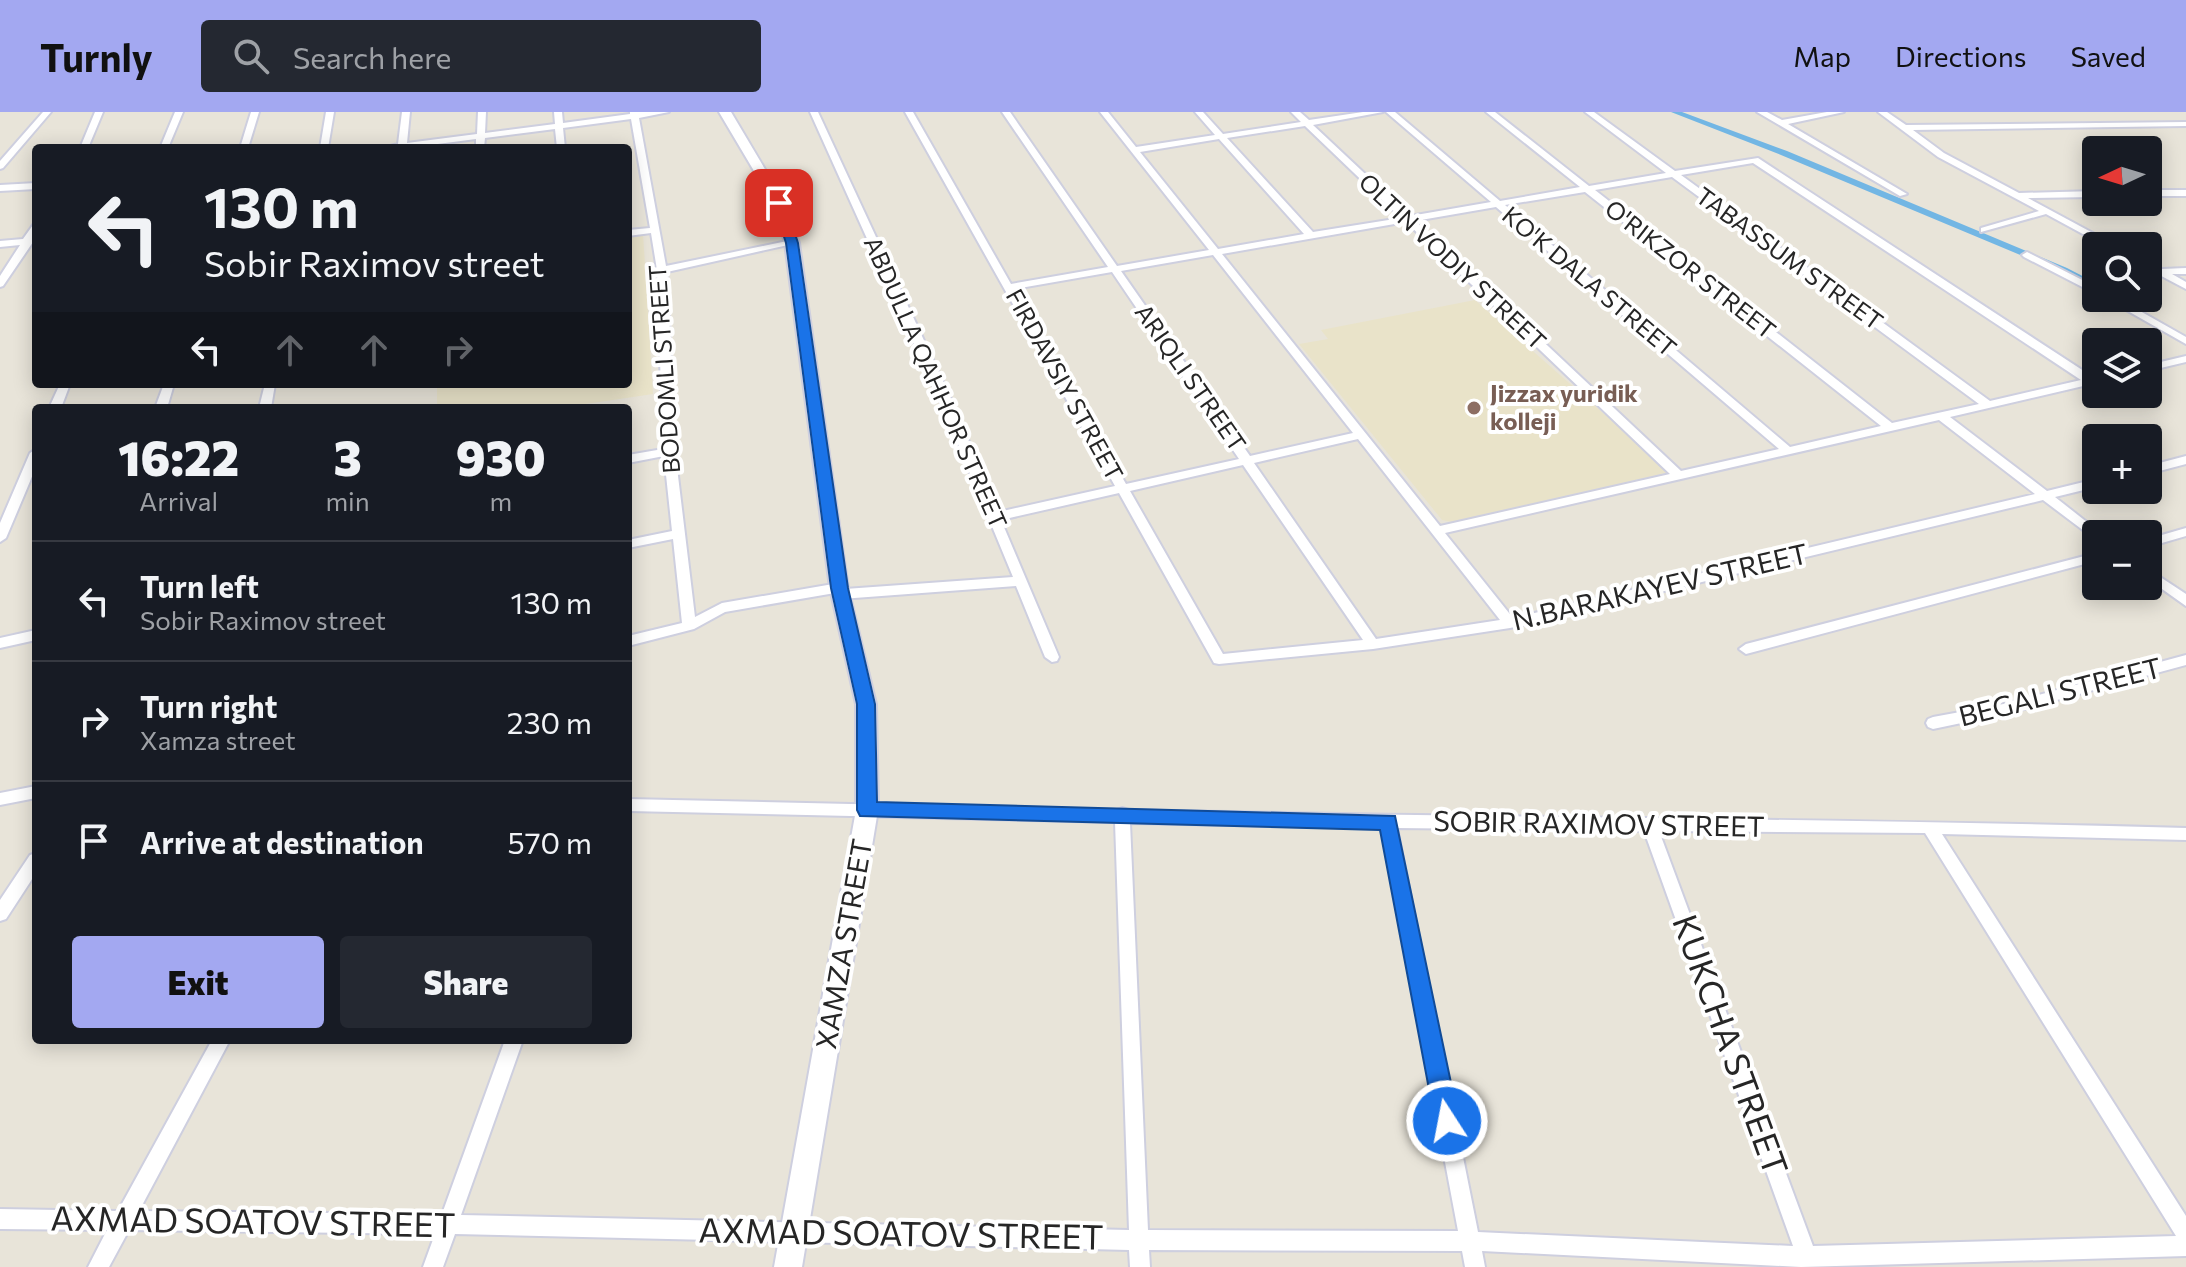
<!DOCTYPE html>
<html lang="en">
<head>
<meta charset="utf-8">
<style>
  body { margin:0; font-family:Commissioner,sans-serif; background:#242831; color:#f1f3f6; height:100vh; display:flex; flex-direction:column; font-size:30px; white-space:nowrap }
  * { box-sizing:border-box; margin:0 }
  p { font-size:26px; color:#9ea1a6 }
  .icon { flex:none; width:44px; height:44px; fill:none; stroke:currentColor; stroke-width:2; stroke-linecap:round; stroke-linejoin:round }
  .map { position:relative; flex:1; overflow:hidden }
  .side { position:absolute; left:32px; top:292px; width:600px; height:640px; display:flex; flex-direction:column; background:#171b24; border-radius:8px; box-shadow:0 4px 20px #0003 }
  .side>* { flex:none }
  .guide { position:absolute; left:32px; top:32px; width:600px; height:244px; border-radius:8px; box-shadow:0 4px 20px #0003; background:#171b24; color:#f1f3f6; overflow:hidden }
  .needle { width:52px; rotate:266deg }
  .buttons { position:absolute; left:2082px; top:24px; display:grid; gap:16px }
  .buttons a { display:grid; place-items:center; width:80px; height:80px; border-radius:8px; background:#171b24; box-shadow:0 4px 20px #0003; font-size:40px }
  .pin { position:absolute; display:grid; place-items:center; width:68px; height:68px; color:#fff; margin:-34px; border-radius:16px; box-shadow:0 4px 12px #0006 }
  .me { position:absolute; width:88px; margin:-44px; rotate:349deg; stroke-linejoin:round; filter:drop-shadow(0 0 6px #0008) }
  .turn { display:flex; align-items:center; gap:28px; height:168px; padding:0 40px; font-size:36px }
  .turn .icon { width:104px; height:104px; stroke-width:2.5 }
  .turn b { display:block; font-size:56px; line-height:68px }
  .lanes { display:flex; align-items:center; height:76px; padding:0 40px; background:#0003; justify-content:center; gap:40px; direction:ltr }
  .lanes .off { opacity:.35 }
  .eta { display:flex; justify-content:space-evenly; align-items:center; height:136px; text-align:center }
  .eta b { font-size:48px; font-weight:800; line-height:56px }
  .button { display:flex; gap:16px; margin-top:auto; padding:16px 40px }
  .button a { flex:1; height:92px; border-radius:8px; background:#a3a8f1; color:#111; font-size:32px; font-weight:800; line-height:92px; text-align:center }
  .button a+a { background:#242831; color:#f1f3f6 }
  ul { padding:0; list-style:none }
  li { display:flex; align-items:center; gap:24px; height:120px; padding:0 40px; border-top:2px solid #363941 }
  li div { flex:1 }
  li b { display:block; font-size:30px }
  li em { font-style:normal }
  header { display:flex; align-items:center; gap:48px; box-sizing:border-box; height:112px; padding:0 40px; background:#a3a8f1; color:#111 }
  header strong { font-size:38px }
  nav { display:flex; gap:44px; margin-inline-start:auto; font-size:28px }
  .search { width:560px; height:72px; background:#242831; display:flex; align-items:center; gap:20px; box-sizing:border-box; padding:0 28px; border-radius:8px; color:#9ea1a6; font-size:30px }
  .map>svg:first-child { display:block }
  .education { fill:#e9e3c9 }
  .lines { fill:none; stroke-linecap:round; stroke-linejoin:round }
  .canal { fill:#72b6e4; fill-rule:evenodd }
  .minor-casing { stroke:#cecfdf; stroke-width:4 }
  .secondary-casing { stroke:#cecfdf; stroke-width:4 }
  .minor { fill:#fff; fill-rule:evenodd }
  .secondary { fill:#fff; fill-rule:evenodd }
  .route { fill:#1a73e8; stroke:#114b97; stroke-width:2 }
  .education-dot { fill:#8d6e63; stroke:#fff; stroke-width:3 }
  .labels { text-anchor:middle; stroke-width:8; stroke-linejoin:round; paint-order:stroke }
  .far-street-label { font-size:24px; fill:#262626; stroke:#fff }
  .far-education-label { font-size:24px; font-weight:bold; fill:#785e54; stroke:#fff; text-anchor:start }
  .street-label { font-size:28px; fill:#262626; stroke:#fff }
  .near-street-label { font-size:34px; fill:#262626; stroke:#fff }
</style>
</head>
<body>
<header>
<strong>Turnly</strong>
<div class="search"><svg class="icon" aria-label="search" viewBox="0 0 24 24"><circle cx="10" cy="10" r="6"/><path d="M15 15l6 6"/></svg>Search here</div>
<nav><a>Map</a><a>Directions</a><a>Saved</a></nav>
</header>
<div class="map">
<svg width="2186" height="1155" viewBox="0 0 2186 1155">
  <rect width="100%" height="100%" fill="#e8e4d9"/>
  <path class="education" d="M643,121L653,282L559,296H437V272H628V123Z
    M1475,188L1670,360L1452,410L1442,408L1299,232L1328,227L1321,218Z"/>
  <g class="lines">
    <path class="canal" d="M1671,0H1682L1787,39L2067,156L2096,171V178L2061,160L1781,43Z"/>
    <defs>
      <path id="minor" d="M43,0H51L3,56L0,57V49Z
        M95,0H103L88,36H80Z
        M175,0H183L168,36H160Z
        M251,0H259L248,36H240Z
        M326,0H334L328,36H320Z
        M402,0H410L407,31L477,22L478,0H486L485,21L555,12L554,0H562L563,11L630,2V0H669L639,6L666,154L792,128L797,131L667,160L675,339L695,505L722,491L839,471L844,473L845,477L1013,465L941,291L810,0H818L953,291L998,400L1115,374L905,0H913L1011,172L1108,155L1002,0H1010L1117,154L1209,138L1100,0H1108L1136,35L1215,23L1195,0H1203L1223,22L1301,10L1291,0H1300L1309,8L1363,0H1383L1313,13L1410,104L1491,90L1386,0H1395L1500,89L1580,75L1486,0H1495L1589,74L1666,61L1585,0H1594L1675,59L1758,46L2096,267V271L1950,305L2047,379L2096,367V375L2055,385L2102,422H2096V426L2092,425L2043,388L1510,516L1373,537L1219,552L1214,551L1119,381L1001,408L1059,545L1057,549L1052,550L1045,545L1016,474L841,487L836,485L835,481L725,500L694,517L628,534V524L682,511L673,427L628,436V428L672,419L664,344L628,351V343L663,337L657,158L651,121L628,124V118L650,116L631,7L563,16L565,36H557L555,17L485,26L484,36H476V27L407,36H383L398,32ZM1305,14L1401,106L1313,120L1227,26ZM1219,27L1304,122L1218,137L1140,40ZM1753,51L2081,268L1990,289L1681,63ZM1672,65L1979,292L1892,311L1595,78ZM1585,80L1881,314L1790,335L1505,93ZM1496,95L1779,337L1681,359L1415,109ZM1406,110L1670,362L1440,414L1222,142ZM1213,143L1353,321L1250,344L1121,159ZM1112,160L1239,347L1126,372L1014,177ZM1939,308L2035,382L1513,506L1445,421ZM1358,327L1500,508L1376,527L1254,351ZM1243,353L1363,528L1223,542L1130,379Z
        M1757,0H1767L1782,8L1827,0H1844L1788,12L1907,82L1900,84Z
        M1878,0H1887L1906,13L2186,10V14L1913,18L1944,41L2019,81L2096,79V85L2028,86L2117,134H2105L2046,102L1981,120V116L2039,99L1938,45Z
        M36,71V77L0,79V73Z
        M2148,78H2186V84H2148Z
        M36,112V122L33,130L3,174L0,175V164L20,133L0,135V129L23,127L33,113Z
        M2027,140L2096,175V182L2024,145L2022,143Z
        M2148,150L2162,157L2186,156V162H2172L2186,170V177L2148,157Z
        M2105,186H2117L2186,225V232Z
        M2186,244V250L2148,259V253Z
        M60,272H70L61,296H49Z
        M164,272H174L167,296H155Z
        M265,272H275L271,296H259Z
        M36,337V355L6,426L0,430V411L30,341Z
        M2186,344V352L2148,362V354Z
        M2186,416V424L2148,435V427Z
        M2096,441V449L1746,542L1739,537L1746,532Z
        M2148,457L2186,482V494L2148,467Z
        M36,518V528L0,536V526Z
        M2186,543V553L2009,601L1933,617L1928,615L1926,611L1928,607L1933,605L2009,591Z
        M36,674V686L0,693V681Z
        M628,687L1117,698L1122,696L1128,698C1481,706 1833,706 2186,716V728L1942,722L2186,1104V1144L1801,1155L1482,1139L1485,1155H1465L1462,1139L1149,1138L1150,1155H1130L1129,1138L455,1122L443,1155H423L435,1122L129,1118L109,1155H88L107,1118L0,1117V1097L118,1099L212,928H230L139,1099L442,1102L505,928H523L461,1103L1129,1118L1115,710L628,699ZM1130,711L1382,716L1458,1119L1148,1118ZM1397,716L1644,719L1793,1134L1478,1120ZM1659,719L1925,721L2176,1124L1813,1134Z
        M36,741V761L6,807L0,809V788L30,743Z"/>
      <path id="secondary" d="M719,0H731L785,91L799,131L848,476L876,592L878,698L802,1155H774L856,698V592L830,476L785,131L773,91Z"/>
    </defs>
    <use href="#minor" class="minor-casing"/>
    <use href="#secondary" class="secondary-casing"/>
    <use href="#minor" class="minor"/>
    <use href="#secondary" class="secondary"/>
  </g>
  <path class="route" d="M779,88L785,91L798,131L848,476L875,592L877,690L1395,704L1459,1009L1455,1018L1447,1021L1439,1018L1435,1009L1380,718L860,704L857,698V592L831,476L786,131L773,91Z"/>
  <circle class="education-dot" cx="1474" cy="296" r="8"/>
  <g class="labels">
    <g class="far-street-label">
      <text transform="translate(1789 147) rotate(36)" y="8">TABASSUM STREET</text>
      <text transform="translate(1452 150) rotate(43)" y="8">OLTIN VODIY STREET</text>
      <text transform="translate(1690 158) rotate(38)" y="8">O'RIKZOR STREET</text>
      <text transform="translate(1589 170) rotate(40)" y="8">KO'K DALA STREET</text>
      <text transform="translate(665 257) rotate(-94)" y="8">BODOMLI STREET</text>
      <text transform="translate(1190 266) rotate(55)" y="8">ARIQLI STREET</text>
      <text transform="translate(935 271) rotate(66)" y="8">ABDULLA QAHHOR STREET</text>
      <text transform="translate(1064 273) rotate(61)" y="8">FIRDAVSIY STREET</text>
    </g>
    <g class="far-education-label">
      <text x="1490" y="290">Jizzax yuridik<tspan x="1490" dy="28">kolleji</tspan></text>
    </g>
    <g class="street-label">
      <text transform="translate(1660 475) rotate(-13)" y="10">N.BARAKAYEV STREET</text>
      <text transform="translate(2060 580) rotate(-14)" y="10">BEGALI STREET</text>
      <text transform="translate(1599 712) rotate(1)" y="10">SOBIR RAXIMOV STREET</text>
      <text transform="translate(844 832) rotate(-80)" y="10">XAMZA STREET</text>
    </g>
    <g class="near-street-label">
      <text transform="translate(1730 933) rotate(70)" y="12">KUKCHA STREET</text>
      <text transform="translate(253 1110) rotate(1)" y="12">AXMAD SOATOV STREET</text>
      <text transform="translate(901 1122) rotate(1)" y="12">AXMAD SOATOV STREET</text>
    </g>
  </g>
</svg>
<div class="buttons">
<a><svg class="needle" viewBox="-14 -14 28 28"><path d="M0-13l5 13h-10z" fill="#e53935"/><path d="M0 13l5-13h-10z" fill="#9ea1a6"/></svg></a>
<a><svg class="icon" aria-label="search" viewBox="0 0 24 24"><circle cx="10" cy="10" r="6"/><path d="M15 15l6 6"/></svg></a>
<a><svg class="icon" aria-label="layers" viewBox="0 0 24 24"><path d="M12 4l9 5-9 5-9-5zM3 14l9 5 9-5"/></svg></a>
<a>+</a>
<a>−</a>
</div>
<div class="pin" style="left:779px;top:91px;background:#d93025"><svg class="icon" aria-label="arrive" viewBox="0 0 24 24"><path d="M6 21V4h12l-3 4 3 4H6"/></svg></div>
<svg class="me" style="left:1447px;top:1009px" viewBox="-20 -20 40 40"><circle r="17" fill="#1a73e8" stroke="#fff" stroke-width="3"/><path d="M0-11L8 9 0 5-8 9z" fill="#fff"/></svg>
<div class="guide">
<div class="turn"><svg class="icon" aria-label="left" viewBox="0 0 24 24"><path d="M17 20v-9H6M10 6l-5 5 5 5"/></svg><div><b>130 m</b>Sobir Raximov street</div></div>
<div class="lanes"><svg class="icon" aria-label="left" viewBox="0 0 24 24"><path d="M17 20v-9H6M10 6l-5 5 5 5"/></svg><svg class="icon off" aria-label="ahead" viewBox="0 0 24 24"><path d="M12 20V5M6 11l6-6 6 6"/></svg><svg class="icon off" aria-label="ahead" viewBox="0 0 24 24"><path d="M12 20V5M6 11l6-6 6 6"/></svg><svg class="icon off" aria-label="right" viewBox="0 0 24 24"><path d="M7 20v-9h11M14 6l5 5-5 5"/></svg></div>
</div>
<section class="side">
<div class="eta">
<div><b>16:22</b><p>Arrival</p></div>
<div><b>3</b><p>min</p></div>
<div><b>930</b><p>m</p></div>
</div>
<ul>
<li><svg class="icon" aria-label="left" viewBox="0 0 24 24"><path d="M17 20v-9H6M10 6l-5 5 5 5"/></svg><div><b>Turn left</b><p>Sobir Raximov street</p></div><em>130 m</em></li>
<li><svg class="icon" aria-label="right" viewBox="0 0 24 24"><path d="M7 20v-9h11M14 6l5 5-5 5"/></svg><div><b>Turn right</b><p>Xamza street</p></div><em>230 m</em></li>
<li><svg class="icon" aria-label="arrive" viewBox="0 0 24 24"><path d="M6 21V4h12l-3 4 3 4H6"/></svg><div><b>Arrive at destination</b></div><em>570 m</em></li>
</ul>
<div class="button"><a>Exit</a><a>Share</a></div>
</section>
</div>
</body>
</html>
